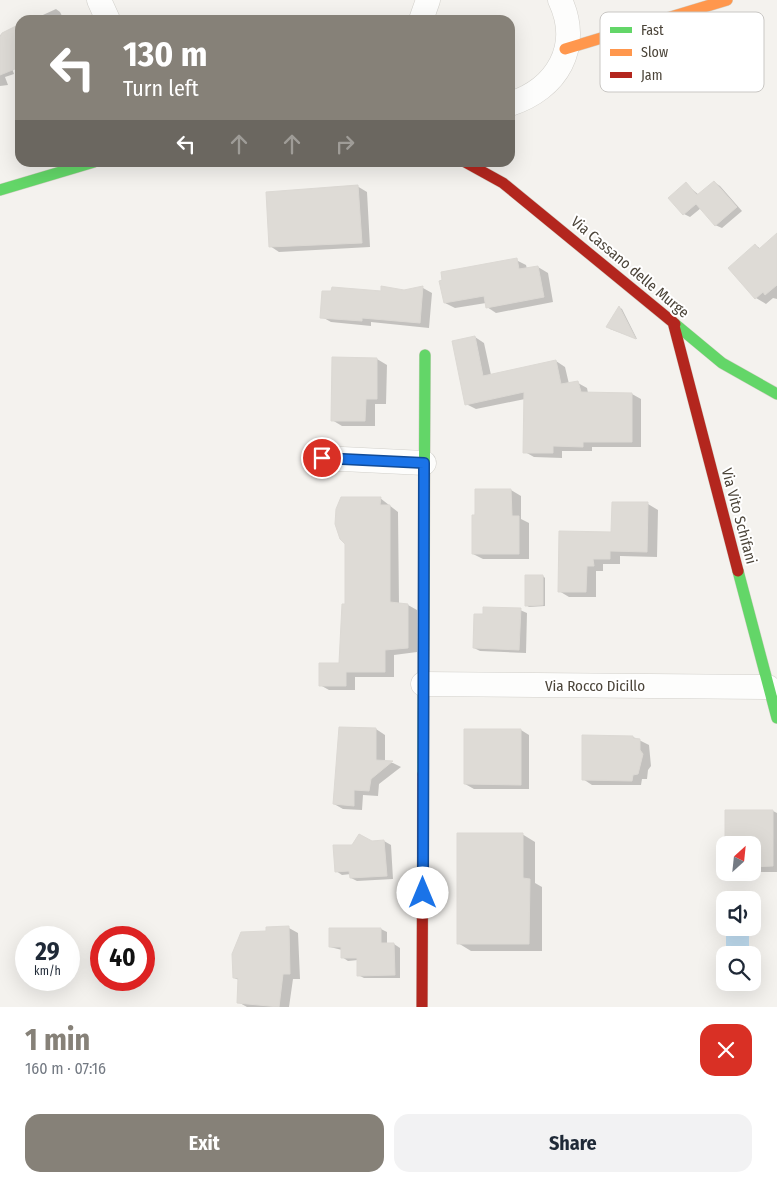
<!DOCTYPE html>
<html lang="en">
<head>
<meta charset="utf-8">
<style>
  body { margin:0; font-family:"Fira Sans Condensed",sans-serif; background:#f2f2f3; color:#1f2937; height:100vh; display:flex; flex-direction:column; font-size:19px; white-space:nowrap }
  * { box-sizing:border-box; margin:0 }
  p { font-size:16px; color:#747a83 }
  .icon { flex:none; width:28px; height:28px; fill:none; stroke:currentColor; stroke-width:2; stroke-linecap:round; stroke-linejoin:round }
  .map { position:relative; height:1007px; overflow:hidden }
  .sheet { display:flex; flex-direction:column; background:#fff; flex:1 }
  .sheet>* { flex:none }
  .banner { position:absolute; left:15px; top:15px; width:500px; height:152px; border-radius:15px; box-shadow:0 5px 20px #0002; background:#868178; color:#fff; overflow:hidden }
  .needle { width:32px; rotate:27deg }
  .buttons { position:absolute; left:716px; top:836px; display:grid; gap:10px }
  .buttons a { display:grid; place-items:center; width:45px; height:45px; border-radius:10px; background:#fff; box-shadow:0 5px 20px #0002; font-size:25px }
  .speed { position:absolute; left:15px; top:926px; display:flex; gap:10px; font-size:25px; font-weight:700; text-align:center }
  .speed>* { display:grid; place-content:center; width:65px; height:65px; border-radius:50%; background:#fff; box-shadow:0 5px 20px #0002; line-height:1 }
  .speed small { font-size:12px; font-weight:400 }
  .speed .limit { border:8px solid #d22; background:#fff; color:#111 }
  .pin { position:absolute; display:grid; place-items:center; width:42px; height:42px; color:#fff; margin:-21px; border:2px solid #fff; border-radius:50%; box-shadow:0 1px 5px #0007 }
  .me { position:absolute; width:55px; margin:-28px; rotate:0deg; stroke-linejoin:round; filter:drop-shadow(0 0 4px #0008) }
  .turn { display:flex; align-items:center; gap:18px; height:105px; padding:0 25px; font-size:22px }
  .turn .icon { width:65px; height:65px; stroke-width:2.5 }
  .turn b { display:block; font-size:35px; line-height:42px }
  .lanes { display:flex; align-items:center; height:48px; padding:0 25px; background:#0003; justify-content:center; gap:25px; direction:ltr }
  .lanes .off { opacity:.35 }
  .round { display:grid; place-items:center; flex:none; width:52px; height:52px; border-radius:15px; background:#f2f2f3 }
  .head { display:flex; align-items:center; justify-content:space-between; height:85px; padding:0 25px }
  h1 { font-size:30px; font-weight:700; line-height:38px; color:#868178 }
  .cta { display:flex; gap:10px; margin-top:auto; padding:10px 25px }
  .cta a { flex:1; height:58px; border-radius:15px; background:#868178; color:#fff; font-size:20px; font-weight:700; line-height:58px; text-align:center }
  .cta a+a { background:#f2f2f3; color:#1f2937 }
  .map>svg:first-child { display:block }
  .water { fill:#c0ddf1 }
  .shadow { fill:#0003 }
  .building { fill:#dedbd6; stroke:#dcd9d4 }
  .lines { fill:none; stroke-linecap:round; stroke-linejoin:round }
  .street-casing { stroke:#d2d0cb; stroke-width:25 }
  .fast-casing { stroke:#d3cfc5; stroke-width:12 }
  .slow-casing { stroke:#d3cfc5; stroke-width:12 }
  .jam-casing { stroke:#d3cfc5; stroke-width:12 }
  .street { stroke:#fdfdfc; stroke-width:24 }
  .fast { stroke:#63d668; stroke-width:11 }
  .slow { stroke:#ff974d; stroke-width:11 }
  .jam { stroke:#b3261e; stroke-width:11 }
  .route-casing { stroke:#114b97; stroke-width:12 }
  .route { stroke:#1a73e8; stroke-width:9 }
  .labels { text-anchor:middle; stroke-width:4; stroke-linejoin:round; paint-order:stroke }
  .street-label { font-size:15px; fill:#4b4439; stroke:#fff }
  .key { fill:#fff; stroke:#c9c7c4; stroke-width:1 }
  .key-label { font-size:14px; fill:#4b4439 }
</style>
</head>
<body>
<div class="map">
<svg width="777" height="1007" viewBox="0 0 777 1007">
  <rect width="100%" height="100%" fill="#f4f2ee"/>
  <path class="water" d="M726,928H749V950H726Z"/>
  <path class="shadow" d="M56,9L60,12L64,20H32Z
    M20,26V59L10,63L14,74L5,77L8,85L0,86V35Z
    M714,182L720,186L742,211L722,228L715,225L701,208L690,217L684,214L686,184L699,195Z
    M357,186L367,192L370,247L279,252L270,246Z
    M777,235V299L773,298L766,304L756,298L755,245L761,249Z
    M516,260L526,265L527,269L538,267L548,273L553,302L496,313L487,307L486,303L455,308L445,303Z
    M423,288L432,293L429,328L371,322V326L331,322L322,317L404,291Z
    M619,307L622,309L637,339L610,329Z
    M475,337L484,343L491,375L556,361L565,367L569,384L578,383L587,388L588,393L632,394L641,399V447H592V451H562V458L534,457L525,452V399L476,409L466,404Z
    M377,359L387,365L386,404H375V426H342L332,420Z
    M476,490H511L521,496V519L529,523V559H483L473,554Z
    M380,498L398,512L399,604L408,605L417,610V652L394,655V677H355V690H329L320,685L340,664L346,605Z
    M648,504L658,510L657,557L620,556V564H603V571H596V597H569L559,591L612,533Z
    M543,576L545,578V606L529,607L526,605Z
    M520,610L527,613L526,653L480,651L474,648L484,615Z
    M376,729L385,735V762L393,763L401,767L379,784L378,796L363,795L362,810L343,809L334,804Z
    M521,730L529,735V789H474L465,784Z
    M633,737L649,745L651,766L648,770L647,779H642L641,785H592L583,779Z
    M773,811L777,813V872H752V845H726Z
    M522,834L535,842V883L542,887V951H471L458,943Z
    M384,841L391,845L393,879L357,881L351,878V874L342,875L336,871L352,846Z
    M289,928L298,933L300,979H293L289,1007H247L238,1002L239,980L234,978L267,933Z
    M381,929L387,932V944H394L400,948V978H364L358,975V960L348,961L342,957V950L330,947Z"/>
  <path class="building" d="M20,24V67L0,75V37L2,33Z
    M714,181L737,207L715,226L696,204L683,215L668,198L686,182L697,195Z
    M358,185L362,243L269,247L266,192Z
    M777,233V285L765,295L763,292L755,299L728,268L755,244L759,249Z
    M517,258L519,269L538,266L544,297L486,308L484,296L444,303L439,281L442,280L441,272Z
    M381,286L404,290L423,286L420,323L362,318V321L320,318L322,291H331L332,287L381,291Z
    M619,306L636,339L606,327Z
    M475,336L483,376L556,360L561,384L578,381L581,392L632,393V442H583V447L553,446V453H523L524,392L465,405L452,341Z
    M332,357L377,358V399H366L365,421H331Z
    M475,489H511L512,516H519V554H472V515H475Z
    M341,497H381L380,505H390V602L408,604V648L385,650V672H346V686H319V663H339L342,604H345V544L340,539L335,524L336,509Z
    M612,502H648L647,552L610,551V559H593L594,566H587L586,592H558L559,531L611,532Z
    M525,575H543V605L525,606Z
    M483,607L521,608L519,650L473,648L474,614H483Z
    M339,727L376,728V760L393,761L371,779L369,791L354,790V806L333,804Z
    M464,729H521V785L464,784Z
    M582,735L633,736V738L640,739V750L643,754L638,774L633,775L632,781L582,780Z
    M725,810H773V866L752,867V845H725Z
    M457,833H523V878L530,879L529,944H457Z
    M359,834L372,841L384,840L387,876L350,878L349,871L335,872L333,845H352Z
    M289,926L290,974H283L279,1007L237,1003L238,978H233L232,954L241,932L266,931V927Z
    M329,928H381V943H394L395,975L357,976V958H341V947H329Z"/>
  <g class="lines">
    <defs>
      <path id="street" d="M99,0L108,20
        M421,20L428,0
        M510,104C557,89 582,47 560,0
        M322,458L424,463
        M423,684L768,687"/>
      <path id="fast" d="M0,190L94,162
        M675,324L722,363L777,394
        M738,571L777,718
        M423,774L425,355"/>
      <path id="slow" d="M565,49L727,0"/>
      <path id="jam" d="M465,162L503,183L675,324
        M673,322L738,571
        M422,1007L423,774"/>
    </defs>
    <use href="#street" class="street-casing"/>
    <use href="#fast" class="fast-casing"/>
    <use href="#slow" class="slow-casing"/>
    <use href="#jam" class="jam-casing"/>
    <use href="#street" class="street"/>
    <use href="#fast" class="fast"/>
    <use href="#slow" class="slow"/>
    <use href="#jam" class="jam"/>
  </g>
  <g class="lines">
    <defs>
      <path id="route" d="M322,458L424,463L423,893"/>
    </defs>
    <use href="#route" class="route-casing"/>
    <use href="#route" class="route"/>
  </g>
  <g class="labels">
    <g class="street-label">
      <text transform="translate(630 267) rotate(40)" y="5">Via Cassano delle Murge</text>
      <text transform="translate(739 516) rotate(75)" y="5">Via Vito Schifani</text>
      <text x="595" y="691">Via Rocco Dicillo</text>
    </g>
  </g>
  <rect x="600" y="12" width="164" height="80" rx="8" class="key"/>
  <rect x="610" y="27" width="22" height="6" fill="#63d668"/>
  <rect x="610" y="49" width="22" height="7" fill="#ff974d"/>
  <rect x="610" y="72" width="22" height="6" fill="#b3261e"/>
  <g class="key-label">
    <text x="641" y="35">Fast</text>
    <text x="641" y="57">Slow</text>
    <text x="641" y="80">Jam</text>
  </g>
</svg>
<div class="buttons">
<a><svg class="needle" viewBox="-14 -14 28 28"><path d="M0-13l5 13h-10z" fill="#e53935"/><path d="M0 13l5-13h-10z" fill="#747a83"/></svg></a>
<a><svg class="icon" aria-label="sound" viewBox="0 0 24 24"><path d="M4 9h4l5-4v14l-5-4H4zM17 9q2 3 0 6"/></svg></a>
<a><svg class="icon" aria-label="search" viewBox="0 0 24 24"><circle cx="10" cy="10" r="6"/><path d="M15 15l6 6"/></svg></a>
</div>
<div class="speed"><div>29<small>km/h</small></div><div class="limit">40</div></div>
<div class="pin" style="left:322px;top:458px;background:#d93025"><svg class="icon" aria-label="arrive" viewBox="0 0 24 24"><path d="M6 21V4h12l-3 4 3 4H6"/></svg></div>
<svg class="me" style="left:423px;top:893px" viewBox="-20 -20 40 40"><circle r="19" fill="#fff"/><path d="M0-13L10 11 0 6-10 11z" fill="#1a73e8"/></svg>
<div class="banner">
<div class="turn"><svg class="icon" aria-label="left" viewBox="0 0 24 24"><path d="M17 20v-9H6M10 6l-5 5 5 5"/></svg><div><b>130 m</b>Turn left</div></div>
<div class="lanes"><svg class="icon" aria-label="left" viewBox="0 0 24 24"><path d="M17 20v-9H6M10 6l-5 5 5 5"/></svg><svg class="icon off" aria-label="ahead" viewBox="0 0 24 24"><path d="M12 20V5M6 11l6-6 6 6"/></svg><svg class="icon off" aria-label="ahead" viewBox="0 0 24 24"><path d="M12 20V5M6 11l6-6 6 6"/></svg><svg class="icon off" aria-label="right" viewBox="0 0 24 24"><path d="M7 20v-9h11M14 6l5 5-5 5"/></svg></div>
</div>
</div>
<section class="sheet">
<div class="head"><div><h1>1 min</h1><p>160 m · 07:16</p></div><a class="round" style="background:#d93025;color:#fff"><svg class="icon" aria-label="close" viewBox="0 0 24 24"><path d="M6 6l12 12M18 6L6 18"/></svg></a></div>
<div class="cta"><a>Exit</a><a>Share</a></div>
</section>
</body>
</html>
